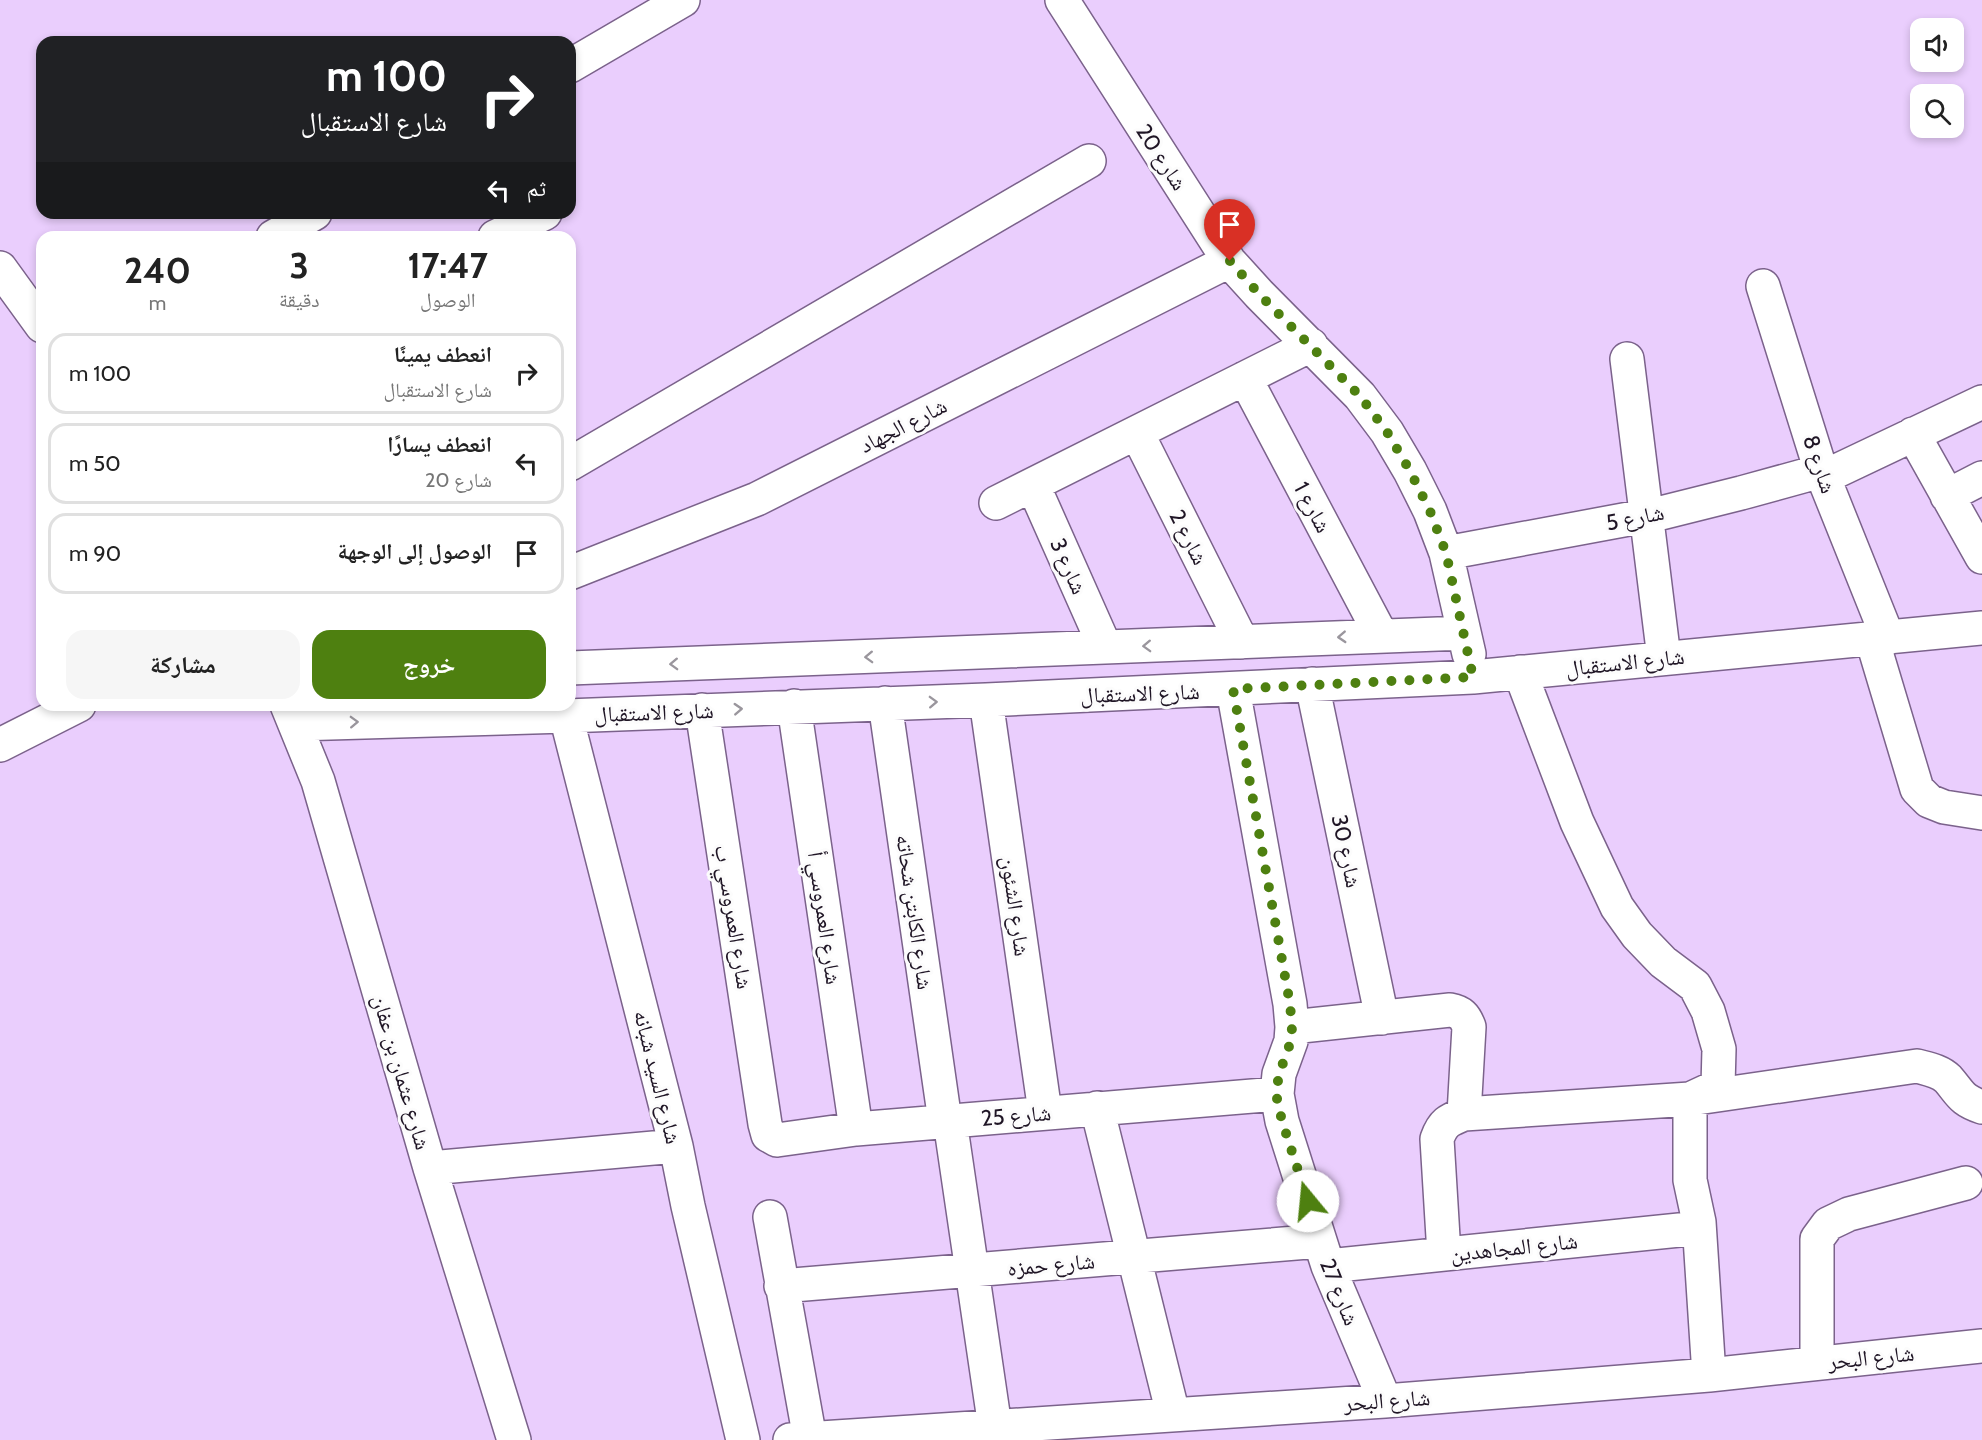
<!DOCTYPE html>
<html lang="ar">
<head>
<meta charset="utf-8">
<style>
  body { margin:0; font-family:Cabin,"Noto Naskh Arabic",sans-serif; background:#f6f6f6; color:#222; direction:rtl; height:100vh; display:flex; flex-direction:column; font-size:22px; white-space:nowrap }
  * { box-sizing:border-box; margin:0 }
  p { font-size:20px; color:#767676 }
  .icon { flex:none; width:33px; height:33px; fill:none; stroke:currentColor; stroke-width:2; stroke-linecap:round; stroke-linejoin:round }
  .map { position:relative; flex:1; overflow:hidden; direction:ltr }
  .details { position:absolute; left:36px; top:231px; width:540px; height:480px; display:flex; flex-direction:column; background:#fff; border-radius:18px; box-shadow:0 3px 9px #0003; direction:rtl }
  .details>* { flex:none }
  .top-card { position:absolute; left:36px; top:36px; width:540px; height:183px; border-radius:18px; box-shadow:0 3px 9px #0003; direction:rtl; background:#202124; color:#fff; overflow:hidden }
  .buttons { position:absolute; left:1910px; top:18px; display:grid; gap:12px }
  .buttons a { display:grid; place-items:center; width:54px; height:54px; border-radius:12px; background:#fff; box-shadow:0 3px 9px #0003; font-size:30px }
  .pin { position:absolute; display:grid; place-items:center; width:51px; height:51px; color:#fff; margin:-62px -26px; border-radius:50% 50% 50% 0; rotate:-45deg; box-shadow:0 0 6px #0007 }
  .pin .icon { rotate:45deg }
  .me { position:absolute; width:66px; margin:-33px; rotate:343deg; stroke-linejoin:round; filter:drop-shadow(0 0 4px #0008) }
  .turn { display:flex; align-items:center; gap:21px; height:126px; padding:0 30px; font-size:27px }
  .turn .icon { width:78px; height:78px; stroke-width:2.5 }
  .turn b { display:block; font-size:42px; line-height:51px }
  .then { display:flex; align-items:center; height:57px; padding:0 30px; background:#0003; gap:12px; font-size:22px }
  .eta { display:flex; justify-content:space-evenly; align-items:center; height:102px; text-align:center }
  .eta b { font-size:36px; font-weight:800; line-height:42px }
  .button { display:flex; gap:12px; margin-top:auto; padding:12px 30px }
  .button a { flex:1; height:69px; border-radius:18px; background:#4e8010; color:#fff; font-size:24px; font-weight:800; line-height:69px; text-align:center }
  .button a+a { background:#f6f6f6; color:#222 }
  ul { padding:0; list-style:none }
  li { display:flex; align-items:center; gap:18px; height:81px; margin:0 12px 9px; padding:0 18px; border:3px solid #e0e0e0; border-radius:18px }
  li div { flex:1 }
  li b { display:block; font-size:22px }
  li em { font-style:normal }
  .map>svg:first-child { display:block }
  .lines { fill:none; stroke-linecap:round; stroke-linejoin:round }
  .minor-casing { stroke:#7b628b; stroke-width:36 }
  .minor { stroke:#fff; stroke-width:33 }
  .oneway { stroke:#9a969d }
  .route { stroke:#4e8010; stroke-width:10; stroke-dasharray:0 18 }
  .labels { text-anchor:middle; stroke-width:6; stroke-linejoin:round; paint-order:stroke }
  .street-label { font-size:22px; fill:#1f1525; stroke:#fcfcfc }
</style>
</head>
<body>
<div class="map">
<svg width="1982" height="1440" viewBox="0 0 1982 1440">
  <rect width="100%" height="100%" fill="#eacefd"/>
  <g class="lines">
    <defs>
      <path id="minor" d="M1062,0L1229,261L1259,294L1360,396L1387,432L1410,471L1430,511L1446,553L1469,654
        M570,66L683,0
        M273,237L315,213
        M495,237L545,213
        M0,268L42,326
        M1763,286L1821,471L1888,638
        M1627,359L1664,658
        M1245,378L1381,635
        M1137,433L1242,642
        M1913,434L1982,557
        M570,464L1089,161
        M1824,477L1982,402
        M1033,485L1105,647
        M1947,496L1982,478
        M996,503L1311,345
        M1446,553L1661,513L1741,493L1821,471
        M570,573L757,499L1229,261
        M1872,639L1917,789L1929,801L1944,807L1982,813
        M570,668L1464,633
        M1520,672L1577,822L1617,907L1637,935L1663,962L1695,986L1708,1011L1719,1049L1718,1086L1690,1099V1180L1699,1222L1709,1375
        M1312,684L1382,1018
        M1233,689L1290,1004L1292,1027L1291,1041L1279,1074L1277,1094L1282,1121L1328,1266L1385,1401
        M986,700L1045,1112
        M885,703L945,1121
        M287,705L318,781L430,1168L514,1440
        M794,706L856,1129
        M702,710L765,1124L768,1135L777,1140L856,1129L1277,1094
        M566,716L676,1146L688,1206L743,1440
        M296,724L566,716L986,700L1473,677L1982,628
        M0,745L79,705
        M1292,1027L1450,1010C1461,1012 1465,1016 1469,1027L1464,1114
        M1097,1108L1173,1414
        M950,1121L995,1427
        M430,1168L676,1146
        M770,1217L810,1439
        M1444,1254L1437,1139C1443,1122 1449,1120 1464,1114L1690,1099L1917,1066C1928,1069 1940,1071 1948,1079C1961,1094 1961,1100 1982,1107
        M1328,1266L1699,1228
        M781,1286L1320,1241
        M1817,1363V1239L1828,1224L1849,1214L1966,1183
        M790,1440L1385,1401L1709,1375L1982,1346"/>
    </defs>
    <use href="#minor" class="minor-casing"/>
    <use href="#minor" class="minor"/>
  </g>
  <defs><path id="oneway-chevron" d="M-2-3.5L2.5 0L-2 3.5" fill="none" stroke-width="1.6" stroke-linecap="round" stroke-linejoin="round" transform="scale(1.5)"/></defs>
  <g class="oneway">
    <use href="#oneway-chevron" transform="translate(1342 637) rotate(177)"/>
    <use href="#oneway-chevron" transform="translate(1147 646) rotate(178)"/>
    <use href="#oneway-chevron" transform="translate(869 657) rotate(178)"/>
    <use href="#oneway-chevron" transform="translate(674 664) rotate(178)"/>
    <use href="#oneway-chevron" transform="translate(933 702) rotate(-2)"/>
    <use href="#oneway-chevron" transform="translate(738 709) rotate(-3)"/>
    <use href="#oneway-chevron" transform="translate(354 722) rotate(-2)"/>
  </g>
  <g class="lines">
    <path class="route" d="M1230,261L1259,294L1360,396L1387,432L1410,471L1430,511L1446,553L1473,677L1233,689L1290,1004L1292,1027L1291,1041L1279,1074L1276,1094L1282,1121L1308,1201"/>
  </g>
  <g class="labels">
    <g class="street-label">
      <text transform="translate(1162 157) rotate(57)" y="8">شارع 20</text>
      <text transform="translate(903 425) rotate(-27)" y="8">شارع الجهاد</text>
      <text transform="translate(1820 464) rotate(71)" y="8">شارع 8</text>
      <text transform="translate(1313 507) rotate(62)" y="8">شارع 1</text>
      <text transform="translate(1635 517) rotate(-11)" y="8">شارع 5</text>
      <text transform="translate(1189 537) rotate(63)" y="8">شارع 2</text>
      <text transform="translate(1069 566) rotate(66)" y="8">شارع 3</text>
      <text transform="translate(1625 662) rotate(-6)" y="8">شارع الاستقبال</text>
      <text transform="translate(1140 693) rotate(-2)" y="8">شارع الاستقبال</text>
      <text transform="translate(654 712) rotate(-2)" y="8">شارع الاستقبال</text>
      <text transform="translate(1347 851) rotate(78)" y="8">شارع 30</text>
      <text transform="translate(1016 906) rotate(82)" y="8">شارع الشئون</text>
      <text transform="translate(915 912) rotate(82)" y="8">شارع الكابتن شحاته</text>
      <text transform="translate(734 917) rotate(81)" y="8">شارع العمروسي ب</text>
      <text transform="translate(825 918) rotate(82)" y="8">شارع العمروسي أ</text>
      <text transform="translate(402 1072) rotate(74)" y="8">شارع عثمان بن عفان</text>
      <text transform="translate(658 1077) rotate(76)" y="8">شارع السيد شبانه</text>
      <text transform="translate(1016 1115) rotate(-5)" y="8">شارع 25</text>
      <text transform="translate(1514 1247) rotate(-6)" y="8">شارع المجاهدين</text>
      <text transform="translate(1051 1264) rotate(-5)" y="8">شارع حمزه</text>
      <text transform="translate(1340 1292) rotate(68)" y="8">شارع 27</text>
      <text transform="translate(1871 1357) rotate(-6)" y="8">شارع البحر</text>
      <text transform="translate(1387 1400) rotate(-4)" y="8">شارع البحر</text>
    </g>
  </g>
</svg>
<div class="buttons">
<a><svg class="icon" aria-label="sound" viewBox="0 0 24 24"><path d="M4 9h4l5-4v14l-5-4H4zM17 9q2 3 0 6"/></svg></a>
<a><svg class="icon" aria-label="search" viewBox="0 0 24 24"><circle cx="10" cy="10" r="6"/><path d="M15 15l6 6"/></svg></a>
</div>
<div class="pin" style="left:1230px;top:261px;background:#d93025"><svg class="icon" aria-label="arrive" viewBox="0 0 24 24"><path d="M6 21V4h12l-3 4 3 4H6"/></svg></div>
<svg class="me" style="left:1308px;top:1201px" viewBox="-20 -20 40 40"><circle r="19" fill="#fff"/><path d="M0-13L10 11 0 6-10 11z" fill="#4e8010"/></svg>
<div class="top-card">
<div class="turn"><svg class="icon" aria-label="right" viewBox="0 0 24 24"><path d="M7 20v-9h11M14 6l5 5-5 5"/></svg><div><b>100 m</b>شارع الاستقبال</div></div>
<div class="then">ثم<svg class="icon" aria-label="left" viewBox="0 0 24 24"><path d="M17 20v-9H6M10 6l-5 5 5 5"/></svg></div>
</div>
<section class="details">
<div class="eta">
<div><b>17:47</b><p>الوصول</p></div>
<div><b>3</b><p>دقيقة</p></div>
<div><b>240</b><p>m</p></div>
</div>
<ul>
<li><svg class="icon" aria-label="right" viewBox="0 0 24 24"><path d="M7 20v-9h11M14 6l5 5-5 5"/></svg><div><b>انعطف يمينًا</b><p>شارع الاستقبال</p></div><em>100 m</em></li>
<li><svg class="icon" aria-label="left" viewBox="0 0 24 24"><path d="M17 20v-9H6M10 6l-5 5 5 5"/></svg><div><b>انعطف يسارًا</b><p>شارع 20</p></div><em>50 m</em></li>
<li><svg class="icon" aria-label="arrive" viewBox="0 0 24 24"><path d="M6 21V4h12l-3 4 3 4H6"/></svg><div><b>الوصول إلى الوجهة</b></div><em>90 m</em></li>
</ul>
<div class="button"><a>خروج</a><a>مشاركة</a></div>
</section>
</div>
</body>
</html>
